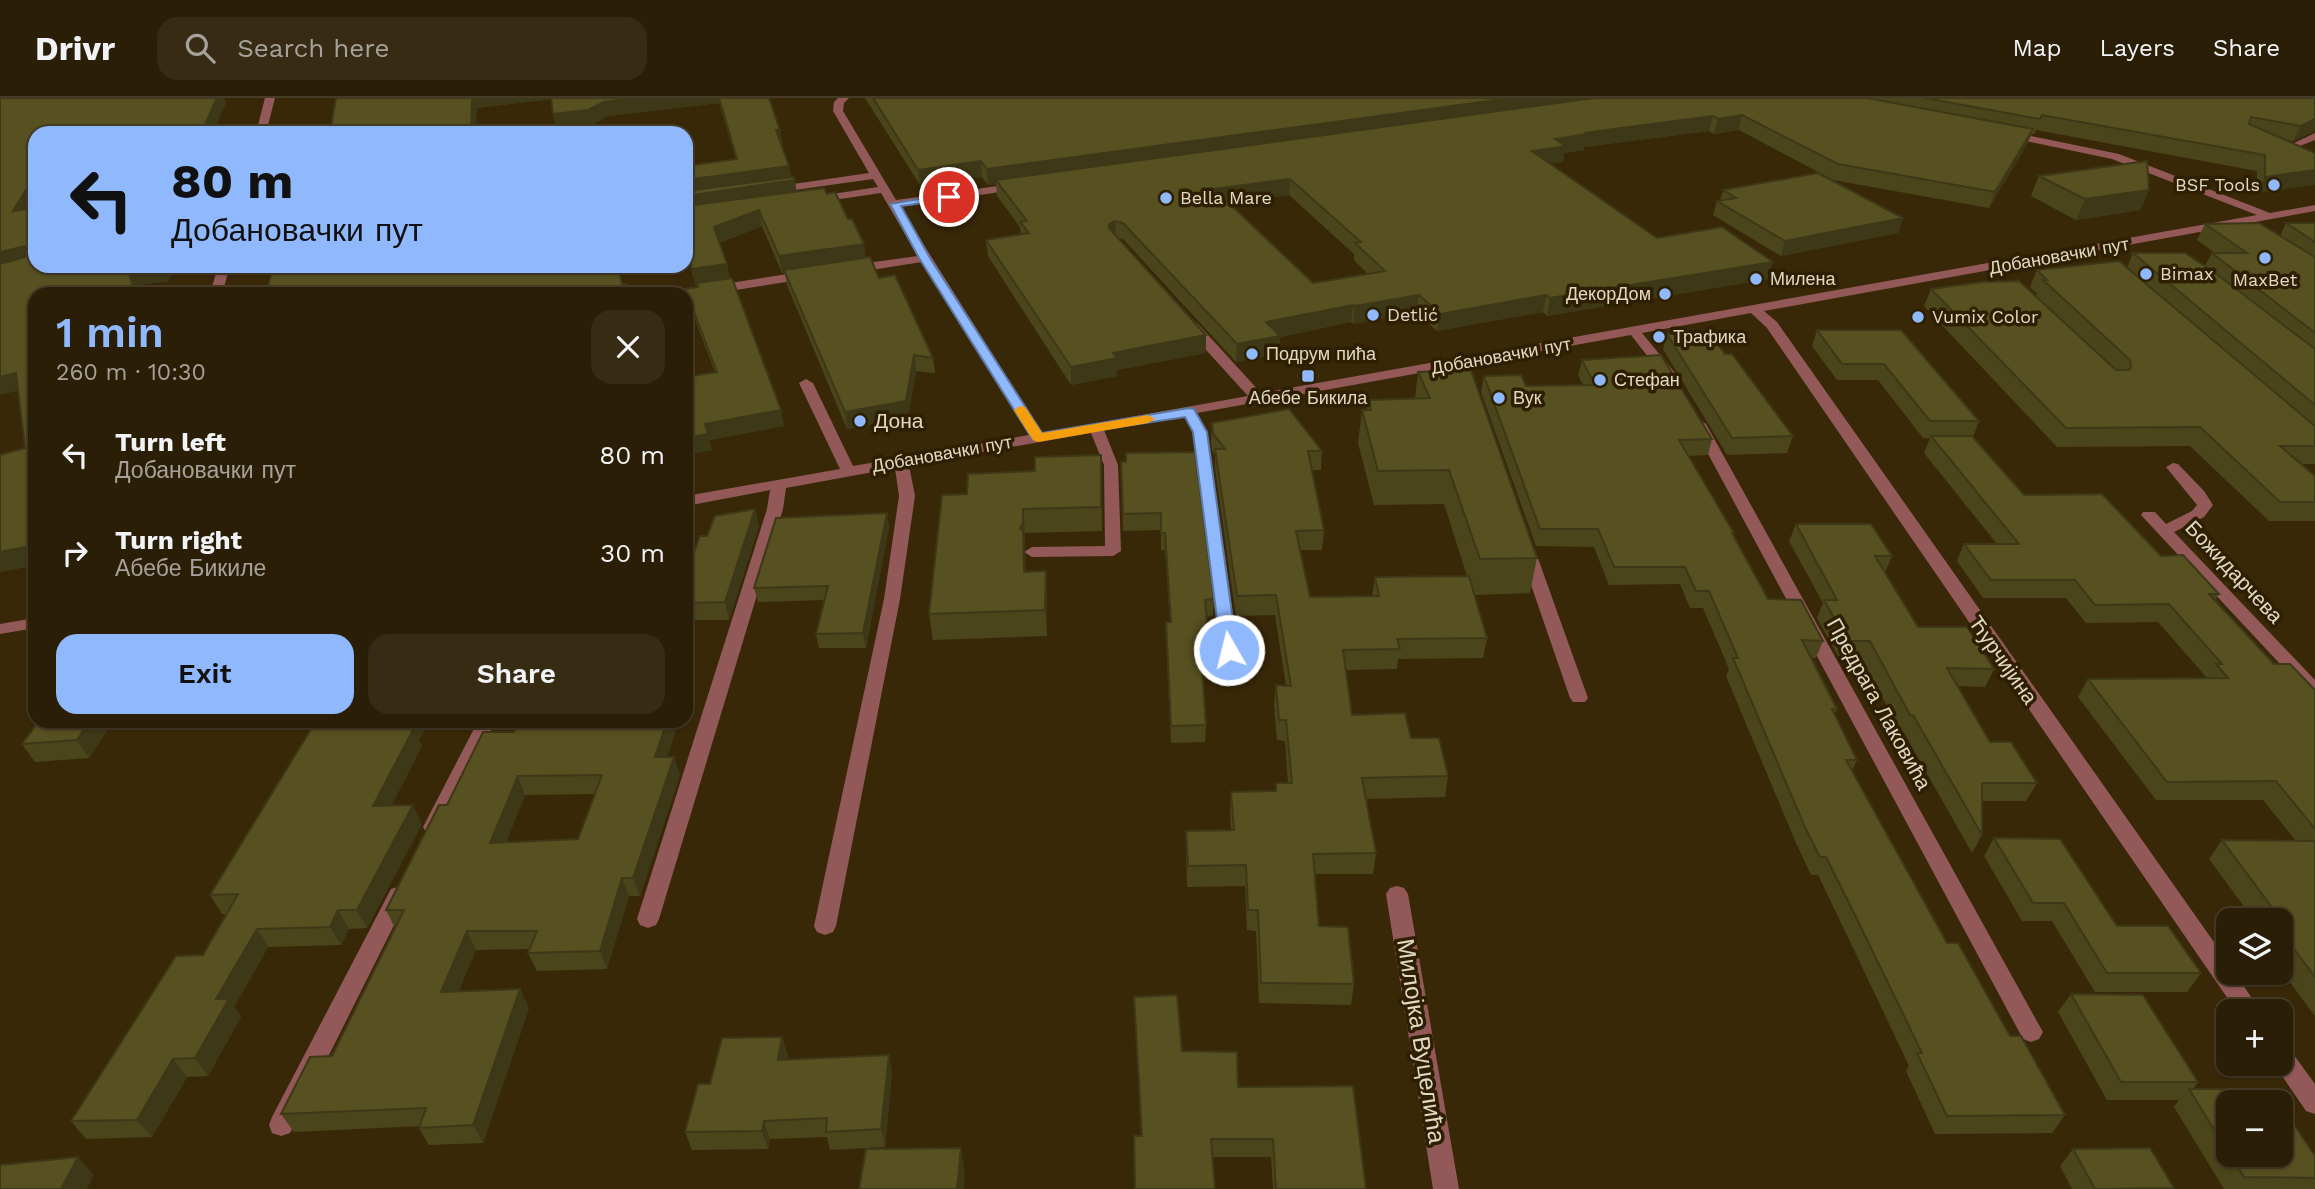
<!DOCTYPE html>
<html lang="en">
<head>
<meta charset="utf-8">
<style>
  body { margin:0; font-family:"Work Sans",sans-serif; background:#372b14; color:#f1f3f6; height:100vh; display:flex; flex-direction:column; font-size:26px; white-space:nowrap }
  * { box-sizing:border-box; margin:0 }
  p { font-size:23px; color:#a6a29b }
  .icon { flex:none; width:38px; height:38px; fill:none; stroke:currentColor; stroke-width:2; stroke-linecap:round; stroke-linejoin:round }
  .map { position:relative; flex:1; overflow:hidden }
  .sheet { position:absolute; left:28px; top:189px; width:665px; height:441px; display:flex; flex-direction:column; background:#2b1e06; border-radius:21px; box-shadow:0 2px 5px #0004,0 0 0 2px #473c28 }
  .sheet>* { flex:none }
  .banner { position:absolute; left:28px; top:28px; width:665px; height:147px; border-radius:21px; box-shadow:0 2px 5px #0004,0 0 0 2px #473c28; background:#90b8fd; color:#111; overflow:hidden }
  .tools { position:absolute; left:2216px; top:810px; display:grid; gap:14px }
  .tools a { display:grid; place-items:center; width:77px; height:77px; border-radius:14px; background:#2b1e06; box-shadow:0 2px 5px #0004,0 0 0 2px #473c28; font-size:35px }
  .pin { position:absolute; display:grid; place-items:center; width:60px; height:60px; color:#fff; margin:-30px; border:4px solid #fff; border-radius:50%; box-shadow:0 2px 7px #0007 }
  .me { position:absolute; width:77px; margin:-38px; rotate:352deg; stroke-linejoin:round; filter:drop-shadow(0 0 5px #0008) }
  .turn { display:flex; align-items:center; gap:24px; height:147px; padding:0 28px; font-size:32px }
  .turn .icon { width:91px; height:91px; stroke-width:2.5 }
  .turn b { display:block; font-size:49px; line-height:60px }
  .round { display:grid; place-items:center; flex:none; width:74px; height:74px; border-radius:21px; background:#372b14 }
  .summary { display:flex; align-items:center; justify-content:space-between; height:119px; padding:0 28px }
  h1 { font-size:42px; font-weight:600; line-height:52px; color:#90b8fd }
  .action { display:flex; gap:14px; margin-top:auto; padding:14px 28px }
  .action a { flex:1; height:80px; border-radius:21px; background:#90b8fd; color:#111; font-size:28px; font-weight:600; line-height:80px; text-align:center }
  .action a+a { background:#372b14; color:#f1f3f6 }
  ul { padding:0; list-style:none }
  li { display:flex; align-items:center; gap:21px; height:98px; padding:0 28px }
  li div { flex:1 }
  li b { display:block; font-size:26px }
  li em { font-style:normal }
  header { display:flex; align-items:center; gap:42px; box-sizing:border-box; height:98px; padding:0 35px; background:#2b1e06; border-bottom:2px solid #473c28 }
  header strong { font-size:33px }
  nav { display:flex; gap:38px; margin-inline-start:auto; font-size:24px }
  .search { width:490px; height:63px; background:#372b14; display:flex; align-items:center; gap:18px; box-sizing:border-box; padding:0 24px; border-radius:21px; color:#a6a29b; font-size:26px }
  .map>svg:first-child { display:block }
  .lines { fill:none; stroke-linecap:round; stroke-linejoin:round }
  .minor { fill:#925958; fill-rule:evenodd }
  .wall { fill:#4b451c; fill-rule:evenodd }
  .shaded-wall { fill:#3d3817 }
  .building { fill:#575021; stroke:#3d3817; stroke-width:2; fill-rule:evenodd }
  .route { fill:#90b8fd; stroke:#5e78a4; stroke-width:2 }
  .slow { fill:#f59e0b }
  .poi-dot { fill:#90b8fd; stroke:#2e1f00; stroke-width:2.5 }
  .labels { text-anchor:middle; stroke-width:7; stroke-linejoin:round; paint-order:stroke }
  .far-poi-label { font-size:18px; fill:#e1d7c5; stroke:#2e1f00; text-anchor:start }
  .far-street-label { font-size:18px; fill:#e1d7c5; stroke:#2e1f00 }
  .poi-label { font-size:21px; fill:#e1d7c5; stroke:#2e1f00; text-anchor:start }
  .street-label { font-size:21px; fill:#e1d7c5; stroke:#2e1f00 }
  .near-street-label { font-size:24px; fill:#e1d7c5; stroke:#2e1f00 }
</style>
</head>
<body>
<header>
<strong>Drivr</strong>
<div class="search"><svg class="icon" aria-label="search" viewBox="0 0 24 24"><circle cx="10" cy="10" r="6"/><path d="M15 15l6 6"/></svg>Search here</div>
<nav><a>Map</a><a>Layers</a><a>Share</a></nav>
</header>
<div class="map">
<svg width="2315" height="1091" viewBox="0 0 2315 1091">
  <rect width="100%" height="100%" fill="#392808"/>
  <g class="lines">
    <path class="minor" d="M265,0H275L266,35H256Z
      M838,0H849L844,5L843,13L896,102L1020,85L1025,88L1020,91L900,109L1042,335L1248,298L1187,231L1186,228L1192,224L1197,225L1261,295L2257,117L2112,61L2002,38L2001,36L2006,33L2119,56L2270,115L2315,107V113L1764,213L1777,224L2228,864V875H2235L2261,914H2237L1767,230L1751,215L1642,235L1675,275L1668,279L1663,278L1631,237L1197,315L1207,334L1238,552L1229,558L1220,552L1193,334L1184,318L1104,332L1118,367L1121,453L1113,458L1032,459L1024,454L1032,449L1105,448L1104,367L1091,335L909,367L915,398L900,501L836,828L833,834L825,837L817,834L814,828L884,501L899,398L895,370L786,390L783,411L659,821L656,827L648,830L640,827L637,821L767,411L770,392L686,408V398L840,371L799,285L806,281L813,285L853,368L1029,337L922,164L852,175L846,171L852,167L918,158L881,95L813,105L807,102L813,99L878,89L873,81L773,95L768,92L773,89L869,75L833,13L834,4Z
      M2315,35V42L2295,50L2290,47Z
      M218,168H230L222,196H210Z
      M807,173L813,177L811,180L686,200V196H679L685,192Z
      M1699,322L1706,326L2039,927L2043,934L2039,941L2031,944L2023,941L1692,326Z
      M2173,365L2178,366L2204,393L2213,407L2204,419L2174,434L2315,582V599L2309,597L2141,417L2143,414H2155L2166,426L2192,413L2197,407L2166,369Z
      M1527,447L1535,452L1588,600L1585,604H1573L1570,600L1519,452Z
      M35,520V530L0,536V526Z
      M478,623H496L440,734L433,736L426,734L423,729Z
      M1397,788L1404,790L1408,796L1459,1091H1433L1386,796L1390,790Z
      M398,789L405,791L409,797L290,1035L281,1038L272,1035L269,1027L272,1019L391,791Z
      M2280,946L2288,949L2315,986V1016L2306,1013L2274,966H2280Z"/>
  </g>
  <path class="wall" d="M0,0L226,5L35,35L31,110H35V168L168,183L136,187L139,196H35V467L0,474V357L25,350L18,293Z
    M336,0H769L783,46L781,47L791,79L795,82L796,93L827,96L866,160L933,260L935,275L916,273L908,319L847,331L787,187L785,175H782L762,128L719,145L730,180L781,312L784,328L709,342L712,352L686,357V279L715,274L689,206L685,191L698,189L696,188L686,153V68L736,61L719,5L608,18L591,27L557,31L551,1L477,10Z
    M865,0H2315V33L2293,43L2283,41L2315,55L2257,95V73L2036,32L2034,36H2032L2027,46L1989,110L1833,82L1739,32L1714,36L1709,33L1584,49V52L1564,55L1563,64L1550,65L1657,140L1768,181L1547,218L1543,214L1437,233L1416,215L1353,226L1351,224L1280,239L1279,256L1236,264L1123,141L1118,140L1206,237V255L1117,272V278L1071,287L988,158L986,142L1021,137L1020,129L997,98L996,86L988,87L982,79L920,87ZM1289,97L1354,156V162L1368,176L1313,185L1229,105Z
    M2039,78L2149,92L2140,112L2076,122L2031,98Z
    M1723,92L1903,120L1898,135L1781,158L1713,117L1717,103H1720Z
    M2286,125H2315V366H2302L2315,378V423H2269L2190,348L2057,349L1924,208L1931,191L2036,199L2037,196L2030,189L2037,172L2127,170L2133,155L2205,168L2212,155H2215L2197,142L2205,126L2280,138Z
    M1817,232H1901L1979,323L1973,339L2024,397L2161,458L2219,496L2215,503L2274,566L2315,592V918L2280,871V822H2254L2209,761L2222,742L2296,743L2263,702H2156L2078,599L2088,581L2206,580H2207L2158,524L2086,525L2066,500H1983L1957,463L1964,446H1997L1924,355L1930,340H1923L1878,282H1837L1812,248Z
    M1667,236L1725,256L1793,338L1787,355L1727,357L1663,251Z
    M1582,262L1712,341L1708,357L1689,358L1734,435L1733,438L1768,501L1823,543L1816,560H1811L1837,611L1834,617L1857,662L1852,673L1947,845L2010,938L2065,1017L2052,1035L1935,1036L1906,973L1909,968L1845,833L1818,777H1811L1796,745L1726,578L1729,571L1703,510H1690L1680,486L1609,487L1594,449L1536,448L1481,294L1484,278L1526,288L1583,287L1578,277Z
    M1418,274L1537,460L1530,495L1475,497L1487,540L1483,560L1398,561L1397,571L1346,572L1352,617L1411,640L1448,678L1445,699L1366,701L1376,755L1373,776H1314L1319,828L1354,886L1351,907L1259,905L1256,833L1247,832L1245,788L1187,789L1186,754V733L1231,732L1230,714L1231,694L1275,693L1276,685H1288L1285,643L1277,642L1274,608L1276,587L1286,588L1275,517L1236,518L1215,370V357L1212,353L1211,344L1212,325L1322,353L1321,372H1312L1324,432L1322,452H1300L1310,499L1372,498L1375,479L1467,478L1444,406L1374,407L1358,345L1362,312H1367L1368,302L1415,301Z
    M1126,355L1214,501L1213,518L1207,519L1210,554V571L1202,572L1206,627L1205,644L1171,645L1166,542V524H1170L1165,452H1161V432L1123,433L1121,364H1126Z
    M1101,357L1102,433L1025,435V474L1046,473L1047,498V538L933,542L929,516L967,396Z
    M755,411L759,428L729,522H686V463L691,462L707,438Z
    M887,415L889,429L866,550H819L816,536L825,502L758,504L754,490Z
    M1796,426L1892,458L1885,475L1918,529L1994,571L1985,589L1957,588L1990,644L2037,685L2026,703H1982V737L1972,755L1904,635H1901L1862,561H1840L1817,520L1823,505L1789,443Z
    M113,623L89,660L35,664L22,646Z
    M679,623L667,659H674L680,677L640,798H629L607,871L537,873L528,855L530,851L476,852L458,893L520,891L529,910L483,1045L429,1047L419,1030V1028L294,1034L281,1016L332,958L395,830L386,812L447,707L514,634ZM595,696L578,741L506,744L525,697Z
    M419,642L422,648L391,708L422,726L367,830L349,831L341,847L268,849L234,909L241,919L208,978L187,979L152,1039L86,1041L71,1023L203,857L227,816H222L210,797Z
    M1994,740L2117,828L2201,875L2187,894H2095L2052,823H2022L1984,758Z
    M2071,896L2198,984L2193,991L2228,1004V1057L2315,1058V1091H2224L2174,1009L2179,1002H2107L2058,914Z
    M1134,899L1182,953L1238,989L1366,1091H1273L1271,1059H1212L1141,1038Z
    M782,939L788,958L787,961L892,975L885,1049L830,1052L827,1039L770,1041L768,1051L692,1052L685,1034L710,986Z
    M2073,1051L2174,1090L2072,1091L2060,1068Z"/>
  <path class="shaded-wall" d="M213,0H224L226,5L213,35H201Z
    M472,0H553V1L477,10L476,35H471Z
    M636,0H718L719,5L608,18L591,27L557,31L553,16L604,4Z
    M1511,0H1616L996,82V86L988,87L987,71Z
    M1742,17L1739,32L1714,36L1718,21Z
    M1713,18L1709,33L1584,49V52L1564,55L1563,64L1530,68L1532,53L1555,41L1584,35Z
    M2315,21V33L2293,43L2301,28Z
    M2033,31L2027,46L1989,110L1995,94Z
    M776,32H780L783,46L779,47Z
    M981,63L982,79L920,87L918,72Z
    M789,68L792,83L795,82L797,98L686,114V82Z
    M2315,72V87L2257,95L2265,79Z
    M35,77V104L21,127L13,113Z
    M1290,81L1289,97L1213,107L1214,91Z
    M2149,92L2140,112L2076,122L2085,101Z
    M759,112L762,128L717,145L714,129Z
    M1903,120L1898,135L1781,158L1785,143Z
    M1115,123L1116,140L1109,130V126Z
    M864,146L866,163L782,175L779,158Z
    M26,148L34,163L0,171V154Z
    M1773,164L1768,181L1547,218L1550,200Z
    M727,166L731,183L696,188L692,171Z
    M154,168H176L168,183L136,187L139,196H135L128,171Z
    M1419,197L1416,215L1353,226L1355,208Z
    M1546,197L1543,214L1437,233L1440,216Z
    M1353,207L1351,224L1280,239L1279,256L1236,264L1237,246L1266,224Z
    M1206,237V255L1117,272V278L1071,287V269L1113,255Z
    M914,257L916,273L908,319L847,331L845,314Z
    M16,275L26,291L0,297V279Z
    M781,312L784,328L709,342L712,352L686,357V340L705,326Z
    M755,411L759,428L729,522L725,504Z
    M1023,411L1025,435L1026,499L1020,430Z
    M887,415L889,429L866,550L863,535Z
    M35,447V467L0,474V454Z
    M1046,473L1047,498V538L1045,512Z
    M89,623H113L89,660L77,642Z
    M412,623H430L419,642L422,648L382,726L373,708Z
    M667,623H679L661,677L655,659Z
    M674,659L680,677L640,798L633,780Z
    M518,678L525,697L498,763L490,745Z
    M413,707L422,726L367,830L357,812Z
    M622,780L629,798L607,871L600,853Z
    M338,812L349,831L341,847L330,829Z
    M257,831L268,849L234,909L241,919L208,978L195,960L216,901Z
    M467,833L476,852L451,912L441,894Z
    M520,891L529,910L483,1045L473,1027Z
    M782,939L788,958L783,980L778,962Z
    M889,957L892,975L885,1049L881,1031Z
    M173,961L187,979L152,1039L137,1022Z
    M764,1023L770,1041L768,1051L762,1033Z
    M961,1050L965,1076L964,1091H957Z
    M78,1059L94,1077L87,1091H61Z"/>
  <path class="building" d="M0,0H217L201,35H35V77L13,113L35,110V150L26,148L0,154Z
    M336,0H472L471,35H330Z
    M551,0H636L604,4L588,12L553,16Z
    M719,0H769L780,32H776L789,68L686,82V68L737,61Z
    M873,0H1511L987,71L981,63L918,72Z
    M1594,0H1867L2033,31L1995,94L1838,66L1742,17L1718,21L1713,18L1584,35L1587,36L1555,41L1566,48L1532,53L1657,140L1722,129L1773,164L1550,200L1546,197L1440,216L1419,197L1355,208L1353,207L1266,224L1280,238L1237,246L1123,125L1115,123L1109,126V130L1206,237L1113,255L1117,260L1071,269L986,142L1029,135L1020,124L1027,123L996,82ZM1290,81L1361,144L1355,145L1385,173L1313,185L1214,91Z
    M1925,0H2315V21L2301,28L2251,19L2249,26L2315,55V72L2265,79V57L2042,17L2040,21Z
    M2147,63L2149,92L2085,101L2039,78Z
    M1818,75L1903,120L1785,143L1717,103L1736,100L1723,92Z
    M793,79L795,82L686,98V93Z
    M824,90L827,96L835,94L848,121H852L864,146L779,158L759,112L714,129L727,166L692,171L686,149V108Z
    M2259,125L2315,159V235L2212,155H2247L2205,126Z
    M2286,125H2315V144Z
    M2133,155H2185L2214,174L2315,251V307Z
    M35,156V168H154L128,171L135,196H35V447L0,454V357L25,350L16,275L0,279V166Z
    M870,159L879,180L895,177L933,260L914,257L906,303L845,314L784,172Z
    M2119,163L2315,328V348H2280L2315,378V404H2280L2200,329L2066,330L1931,191L1982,184L2019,183L2116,272H2128L2131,270L2130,262L2043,182H2047L2037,172Z
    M273,168H618L622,186H627L628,196H266Z
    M732,180L781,312L705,326L708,336L686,340V279L717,274L685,191L698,189L697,185Z
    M1817,232H1901L1979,323H1930L1884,266H1842Z
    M1709,235L1725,256H1732L1793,338L1732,340L1667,236Z
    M1661,257L1712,341L1679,342L1734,435H1732L1768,501L1801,502L1823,543L1802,542L1837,611H1832L1857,662H1846L1947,845H1958L2010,938H2021L2065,1017L1947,1018L1917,955H1922L1854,815L1826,759H1820L1804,727L1733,560H1738L1709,493H1696L1685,469H1614L1598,431H1540L1484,278L1521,277L1526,288L1595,287L1582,262Z
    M1471,272L1537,460L1480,461L1449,372L1378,373L1362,312H1371L1368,302L1430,300L1418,274Z
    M1289,311L1322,353H1308L1324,432L1296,433L1310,499L1379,498L1375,479L1469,478L1487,540L1397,541L1400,551L1343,552L1352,617L1405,615L1411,640H1439L1448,678L1362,680L1376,755L1313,756L1319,828L1348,829L1354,886L1261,885L1258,812H1248L1246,767L1188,768L1186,733L1234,732L1231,694L1276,693V685H1292L1286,622H1279L1276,587L1291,588L1276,497L1237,498L1215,351H1225L1213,335L1212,325Z
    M1931,338H1972L2024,397L2102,396L2161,458L2183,457L2219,496H2209L2274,566H2290L2315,592V731L2276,683L2167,684L2088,581L2228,580L2216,566H2222L2169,506L2095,507L2075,482H1991L1964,446H2019Z
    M1195,354L1214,501L1205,502L1210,554H1201L1206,627L1171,628L1166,524H1171L1165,435H1161V415L1123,416L1121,364H1126V355Z
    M1101,357V409L1023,411V425L1020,430L1023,433L1024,474L1046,473L1045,512L929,516L942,397L967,396L968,376L1035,373V359Z
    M755,411L725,504L686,505V463L691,462L700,438H707L715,418Z
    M887,415L863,535L816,536L828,488L754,490L776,420Z
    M1796,426H1871L1892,458H1875L1918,529H1967L1994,571L1947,570L1990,644H2011L2037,685H1982V737L1913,617H1910L1870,543H1847L1824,502H1837Z
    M39,623H89L77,642L22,646Z
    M316,623H412L408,630H414L373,708L413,707L357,812H338L330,829L257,831L216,901H229L195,960L173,961L137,1022L71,1023L176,858L203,857L238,796L210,797Z
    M518,623H667L655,659H674L633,780H622L600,853L528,855L537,833H467L441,894L520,891L473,1027L419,1030L426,1010L281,1016L310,959L332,958L404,812H386L439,707H447L483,634H514ZM602,677L578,741L490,745L518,678Z
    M1994,740L2060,741L2117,828H2168L2201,875H2107L2064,805H2033Z
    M2222,742L2315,743V879L2284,838H2293Z
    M2071,896L2143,897L2198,984H2121Z
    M1177,897L1182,953L1237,954L1238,989L1353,988L1366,1091H1276L1273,1041H1211L1215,1091H1135L1134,1038H1142L1134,899Z
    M782,939L778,962L889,957L881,1031L826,1034L827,1020L764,1023L762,1033L685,1034L698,986H710L722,940Z
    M2189,991H2270L2279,1004H2228V1054Z
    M2280,1006L2315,1058V1080L2244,1079L2230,1057H2280Z
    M961,1050L957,1091H859L866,1051Z
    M2150,1050L2174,1090L2095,1091L2073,1051Z
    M78,1059L61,1091H0V1067Z"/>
  <path class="route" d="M949,96H952V101L901,108L930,160L1042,335L1189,310L1194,311L1207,334L1237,552L1235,556L1229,557L1221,552L1193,334L1185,319L1033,342L919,160L890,106Z"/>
  <path class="slow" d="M1020,308L1025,309L1042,335L1148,317L1155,321L1148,325L1038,344L1033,342L1014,312Z"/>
  <g class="poi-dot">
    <circle cx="2274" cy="87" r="7"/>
    <circle cx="1166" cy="100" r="7"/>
    <circle cx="2265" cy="160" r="7"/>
    <circle cx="2146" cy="176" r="7"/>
    <circle cx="1756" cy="181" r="7"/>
    <circle cx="1665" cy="196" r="7"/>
    <circle cx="1373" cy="217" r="7"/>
    <circle cx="1918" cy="219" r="7"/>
    <circle cx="1659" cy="239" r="7"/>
    <circle cx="1252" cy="256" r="7"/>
    <rect x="1301" y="271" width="14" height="14" rx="3.5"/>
    <circle cx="1600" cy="282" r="7"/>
    <circle cx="1499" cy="300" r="7"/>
    <circle cx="860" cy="323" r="7"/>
  </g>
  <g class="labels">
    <g class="far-poi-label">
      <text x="2260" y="93" text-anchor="end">BSF Tools</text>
      <text x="1180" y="106">Bella Mare</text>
      <text x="2160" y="182">Bimax</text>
      <text x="1770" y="187">Милена</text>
      <text x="2265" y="188" text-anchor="middle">MaxBet</text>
      <text x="1651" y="202" text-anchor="end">ДекорДом</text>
      <text x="1387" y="223">Detlić</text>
      <text x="1932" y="225">Vumix Color</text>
      <text x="1673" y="245">Трафика</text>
      <text x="1266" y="262">Подрум пића</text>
      <text x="1614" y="288">Стефан</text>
      <text x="1308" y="306" text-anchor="middle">Абебе Бикила</text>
      <text x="1513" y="306">Вук</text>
    </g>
    <g class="far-street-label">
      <text transform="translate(2059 158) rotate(-10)" y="6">Добановачки пут</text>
      <text transform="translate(1501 258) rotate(-10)" y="6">Добановачки пут</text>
      <text transform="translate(942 356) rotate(-10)" y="6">Добановачки пут</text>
    </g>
    <g class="poi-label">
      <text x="874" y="330">Дона</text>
    </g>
    <g class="street-label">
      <text transform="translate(2234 474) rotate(47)" y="7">Божидарчева</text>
      <text transform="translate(2003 562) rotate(55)" y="7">Ћурчијина</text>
      <text transform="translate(1879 606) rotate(61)" y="7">Предрага Лаковића</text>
    </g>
    <g class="near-street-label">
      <text transform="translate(1421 943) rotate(81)" y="8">Милојка Вуцелића</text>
    </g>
  </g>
</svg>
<div class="tools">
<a><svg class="icon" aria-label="layers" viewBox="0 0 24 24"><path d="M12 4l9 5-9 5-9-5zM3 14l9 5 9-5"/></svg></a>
<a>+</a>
<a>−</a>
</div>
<div class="pin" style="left:949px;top:99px;background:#d93025"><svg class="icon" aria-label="arrive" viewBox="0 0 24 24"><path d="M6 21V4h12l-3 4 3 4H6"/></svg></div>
<svg class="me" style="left:1229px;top:552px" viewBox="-20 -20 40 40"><circle r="17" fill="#90b8fd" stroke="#fff" stroke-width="3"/><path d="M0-11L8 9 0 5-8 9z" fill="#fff"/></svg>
<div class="banner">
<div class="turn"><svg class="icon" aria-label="left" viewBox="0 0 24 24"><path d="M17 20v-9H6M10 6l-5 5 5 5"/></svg><div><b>80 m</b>Добановачки пут</div></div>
</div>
<section class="sheet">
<div class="summary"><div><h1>1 min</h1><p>260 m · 10:30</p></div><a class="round"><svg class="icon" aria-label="close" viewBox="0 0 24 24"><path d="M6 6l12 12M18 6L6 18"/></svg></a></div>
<ul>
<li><svg class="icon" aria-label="left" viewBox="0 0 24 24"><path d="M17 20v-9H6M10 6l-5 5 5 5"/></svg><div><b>Turn left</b><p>Добановачки пут</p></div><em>80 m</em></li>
<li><svg class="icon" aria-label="right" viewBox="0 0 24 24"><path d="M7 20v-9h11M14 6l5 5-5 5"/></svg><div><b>Turn right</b><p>Абебе Бикиле</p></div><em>30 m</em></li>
</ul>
<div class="action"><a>Exit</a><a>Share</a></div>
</section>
</div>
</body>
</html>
